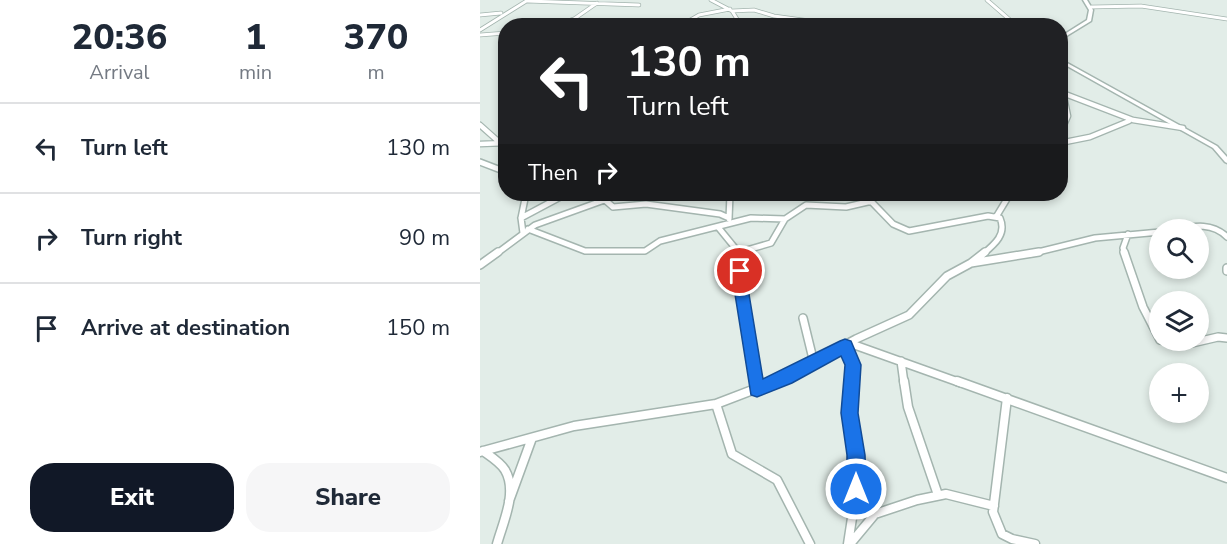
<!DOCTYPE html>
<html lang="en">
<head>
<meta charset="utf-8">
<style>
  body { margin:0; font-family:"Nunito Sans",sans-serif; background:#f6f6f7; color:#1f2937; height:100vh; display:flex; flex-direction:column; font-size:22px; white-space:nowrap }
  * { box-sizing:border-box; margin:0 }
  p { font-size:20px; color:#747a83 }
  .icon { flex:none; width:33px; height:33px; fill:none; stroke:currentColor; stroke-width:2; stroke-linecap:round; stroke-linejoin:round }
  .map { position:relative; flex:1; overflow:hidden }
  .sheet { display:flex; flex-direction:column; background:#fff; width:480px }
  .sheet>* { flex:none }
  .top-card { position:absolute; left:18px; top:18px; width:570px; height:183px; border-radius:24px; box-shadow:0 3px 9px #0003; background:#202124; color:#fff; overflow:hidden }
  .tools { position:absolute; left:669px; top:219px; display:grid; gap:12px }
  .tools a { display:grid; place-items:center; width:60px; height:60px; border-radius:50%; background:#fff; box-shadow:0 3px 9px #0003; font-size:30px }
  .pin { position:absolute; display:grid; place-items:center; width:51px; height:51px; color:#fff; margin:-26px; border:3px solid #fff; border-radius:50%; box-shadow:0 2px 6px #0007 }
  .me { position:absolute; width:66px; margin:-33px; rotate:0deg; stroke-linejoin:round; filter:drop-shadow(0 0 4px #0008) }
  .turn { display:flex; align-items:center; gap:21px; height:126px; padding:0 30px; font-size:27px }
  .turn .icon { width:78px; height:78px; stroke-width:2.5 }
  .turn b { display:block; font-size:42px; line-height:51px }
  .then { display:flex; align-items:center; height:57px; padding:0 30px; background:#0003; gap:12px; font-size:22px }
  .eta { display:flex; justify-content:space-evenly; align-items:center; height:102px; text-align:center }
  .eta b { font-size:36px; font-weight:800; line-height:42px }
  .action { display:flex; gap:12px; margin-top:auto; padding:12px 30px }
  .action a { flex:1; height:69px; border-radius:24px; background:#111827; color:#fff; font-size:24px; font-weight:800; line-height:69px; text-align:center }
  .action a+a { background:#f6f6f7; color:#1f2937 }
  ul { padding:0; list-style:none }
  li { display:flex; align-items:center; gap:18px; height:90px; padding:0 30px; border-top:2px solid #e0e1e3 }
  li div { flex:1 }
  li b { display:block; font-size:22px }
  li em { font-style:normal }
  main { display:flex; flex:1; min-height:0 }
  .map>svg:first-child { display:block }
  .lines { fill:none; stroke-linecap:round; stroke-linejoin:round }
  .minor-far4-casing { stroke:#a4b5af; stroke-width:4.5 }
  .minor-far3-casing { stroke:#a4b5af; stroke-width:7 }
  .minor-far2-casing { stroke:#a4b5af; stroke-width:8 }
  .minor-far1-casing { stroke:#a4b5af; stroke-width:10 }
  .minor-casing { stroke:#a4b5af; stroke-width:11 }
  .tertiary-casing { stroke:#a4b5af; stroke-width:3 }
  .minor-far4 { stroke:#fff; stroke-width:3 }
  .minor-far3 { stroke:#fff; stroke-width:4.5 }
  .minor-far2 { stroke:#fff; stroke-width:5 }
  .minor-far1 { stroke:#fff; stroke-width:7 }
  .minor { stroke:#fff; stroke-width:8 }
  .tertiary { fill:#fff; fill-rule:evenodd }
  .route { fill:#1a73e8; stroke:#114b97; stroke-width:1.5 }
</style>
</head>
<body>
<main>
<section class="sheet">
<div class="eta">
<div><b>20:36</b><p>Arrival</p></div>
<div><b>1</b><p>min</p></div>
<div><b>370</b><p>m</p></div>
</div>
<ul>
<li><svg class="icon" aria-label="left" viewBox="0 0 24 24"><path d="M17 20v-9H6M10 6l-5 5 5 5"/></svg><div><b>Turn left</b></div><em>130 m</em></li>
<li><svg class="icon" aria-label="right" viewBox="0 0 24 24"><path d="M7 20v-9h11M14 6l5 5-5 5"/></svg><div><b>Turn right</b></div><em>90 m</em></li>
<li><svg class="icon" aria-label="arrive" viewBox="0 0 24 24"><path d="M6 21V4h12l-3 4 3 4H6"/></svg><div><b>Arrive at destination</b></div><em>150 m</em></li>
</ul>
<div class="action"><a>Exit</a><a>Share</a></div>
</section>
<div class="map">
<svg width="747" height="544" viewBox="0 0 747 544">
  <rect width="100%" height="100%" fill="#e2ede8"/>
  <g class="lines">
    <defs>
      <path id="minor-far4" d="M231,0L252,11L257,19L266,26
        M507,0L537,26
        M47,1L159,5
        M611,7L661,6L747,19
        M252,11L274,10L294,16L366,26
        M0,15L21,13
        M73,26L94,19L117,3
        M147,26L171,21L192,26
        M200,26L219,15L250,9
        M0,30L48,0
        M0,35L26,33"/>
      <path id="minor-far3" d="M580,92L653,120L703,128
        M0,125L18,141
        M580,134L588,116L583,92
        M580,143L610,137L649,121
        M0,144L26,143"/>
      <path id="minor-far2" d="M0,162L26,172
        M384,194L413,224L429,231L508,216L520,218C527,234 515,244 503,254
        M125,200L133,207L166,204L240,214L249,218
        M516,217L530,194
        M41,218L86,194
        M249,219L250,194
        M238,227L260,254
        M48,229L105,251H165L180,241L271,218L305,219L326,205L366,207L392,201
        M697,230C715,225 733,223 747,237
        M43,233L41,218L46,194
        M260,252L291,243L305,219
        M16,254L55,225L141,194
        M550,254L615,238L680,232
        M645,254L643,248L648,234"/>
      <path id="minor-far1" d="M259,252L264,261L260,279L276,383
        M644,252L663,307L680,340
        M491,263L505,252
        M0,265L18,252
        M747,268V271
        M323,318L334,363
        M680,340L708,344L738,337L747,338
        M369,343L481,383
        M365,346L373,365L372,383
        M421,361L424,383
        M293,383L376,339L429,315L467,276L491,263L559,252"/>
      <path id="minor" d="M276,381L277,390
        M424,381L428,407L458,495
        M477,381L747,478
        M527,398L513,512L522,534L532,539L555,544
        M236,404L252,454L297,480L330,544
        M3,451C10,456 20,462 25,470C38,492 23,522 17,544
        M0,452L94,426L236,404L296,381
        M29,501L52,438
        M368,544L378,479L369,413L372,381
        M370,544L395,514L437,500L466,494L514,506"/>
      <path id="tertiary" d="M603,0H607L613,10L611,21L580,40V37L607,20L609,10Z
        M580,59L737,146L747,157V163L745,162L733,148L580,62Z"/>
    </defs>
    <use href="#minor-far4" class="minor-far4-casing"/>
    <use href="#minor-far3" class="minor-far3-casing"/>
    <use href="#minor-far2" class="minor-far2-casing"/>
    <use href="#minor-far1" class="minor-far1-casing"/>
    <use href="#minor" class="minor-casing"/>
    <use href="#tertiary" class="tertiary-casing"/>
    <use href="#minor-far4" class="minor-far4"/>
    <use href="#minor-far3" class="minor-far3"/>
    <use href="#minor-far2" class="minor-far2"/>
    <use href="#minor-far1" class="minor-far1"/>
    <use href="#minor" class="minor"/>
    <use href="#tertiary" class="tertiary"/>
  </g>
  <path class="route" d="M260,266L267,271L268,288L283,379L360,341L365,339L371,341L381,365L378,413L385,455L386,489L383,495L376,498L370,495L367,489V455L361,413L365,365L361,356L312,383L277,397L271,395L254,288V271Z"/>
</svg>
<div class="tools">
<a><svg class="icon" aria-label="search" viewBox="0 0 24 24"><circle cx="10" cy="10" r="6"/><path d="M15 15l6 6"/></svg></a>
<a><svg class="icon" aria-label="layers" viewBox="0 0 24 24"><path d="M12 4l9 5-9 5-9-5zM3 14l9 5 9-5"/></svg></a>
<a>+</a>
</div>
<div class="pin" style="left:260px;top:271px;background:#d93025"><svg class="icon" aria-label="arrive" viewBox="0 0 24 24"><path d="M6 21V4h12l-3 4 3 4H6"/></svg></div>
<svg class="me" style="left:376px;top:489px" viewBox="-20 -20 40 40"><circle r="17" fill="#1a73e8" stroke="#fff" stroke-width="3"/><path d="M0-11L8 9 0 5-8 9z" fill="#fff"/></svg>
<div class="top-card">
<div class="turn"><svg class="icon" aria-label="left" viewBox="0 0 24 24"><path d="M17 20v-9H6M10 6l-5 5 5 5"/></svg><div><b>130 m</b>Turn left</div></div>
<div class="then">Then<svg class="icon" aria-label="right" viewBox="0 0 24 24"><path d="M7 20v-9h11M14 6l5 5-5 5"/></svg></div>
</div>
</div>
</main>
</body>
</html>
